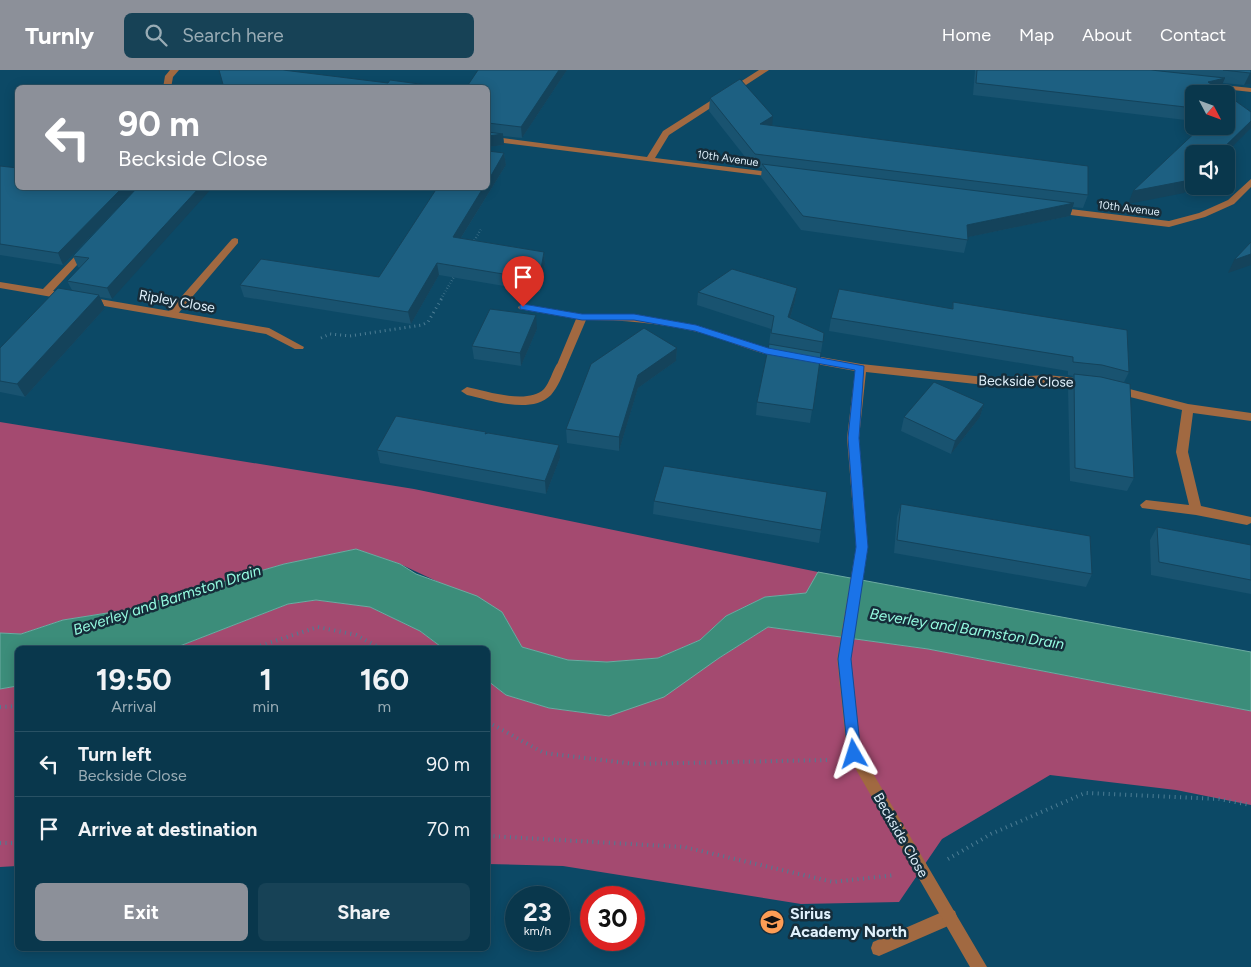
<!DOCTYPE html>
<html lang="en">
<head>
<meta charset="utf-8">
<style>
  body { margin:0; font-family:Figtree,sans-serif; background:#174256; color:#f1f3f6; height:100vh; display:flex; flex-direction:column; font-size:19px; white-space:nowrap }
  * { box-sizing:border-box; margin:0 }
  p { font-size:16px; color:#99acb5 }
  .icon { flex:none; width:28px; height:28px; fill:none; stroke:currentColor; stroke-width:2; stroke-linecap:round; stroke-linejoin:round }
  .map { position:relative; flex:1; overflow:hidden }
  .panel { position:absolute; left:15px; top:576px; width:475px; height:305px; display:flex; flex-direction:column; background:#09374c; border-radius:8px; box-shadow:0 2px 12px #0003,0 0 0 1px #295164 }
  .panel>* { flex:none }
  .guide { position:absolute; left:15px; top:15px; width:475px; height:105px; border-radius:8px; box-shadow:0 2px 12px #0003,0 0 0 1px #295164; background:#8c9099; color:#fff; overflow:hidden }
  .needle { width:32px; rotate:131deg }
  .tools { position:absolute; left:1185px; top:15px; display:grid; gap:10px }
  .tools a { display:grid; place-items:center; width:50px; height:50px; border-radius:8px; background:#09374c; box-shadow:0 2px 12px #0003,0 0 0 1px #295164; font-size:25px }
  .speed { position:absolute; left:505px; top:816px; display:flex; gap:10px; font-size:25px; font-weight:700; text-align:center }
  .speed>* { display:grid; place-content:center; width:65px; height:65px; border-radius:50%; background:#09374c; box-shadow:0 2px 12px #0003,0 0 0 1px #295164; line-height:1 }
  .speed small { font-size:12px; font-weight:400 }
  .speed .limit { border:8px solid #d22; background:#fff; color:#111 }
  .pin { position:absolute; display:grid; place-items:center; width:42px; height:42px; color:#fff; margin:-51px -21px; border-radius:50% 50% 50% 0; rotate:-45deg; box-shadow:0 0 5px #0007 }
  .pin .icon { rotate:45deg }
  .me { position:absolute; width:55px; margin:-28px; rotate:354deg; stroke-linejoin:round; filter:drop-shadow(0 0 4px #0008) }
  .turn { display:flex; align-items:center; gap:18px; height:105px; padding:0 20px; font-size:22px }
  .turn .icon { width:65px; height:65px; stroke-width:2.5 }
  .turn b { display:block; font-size:35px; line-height:42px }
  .eta { display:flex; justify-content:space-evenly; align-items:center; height:85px; text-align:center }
  .eta b { font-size:30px; font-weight:700; line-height:35px }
  .cta { display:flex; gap:10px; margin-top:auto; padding:10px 20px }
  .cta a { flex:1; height:58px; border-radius:8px; background:#8c9099; color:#fff; font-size:20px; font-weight:700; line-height:58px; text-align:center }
  .cta a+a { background:#174256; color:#f1f3f6 }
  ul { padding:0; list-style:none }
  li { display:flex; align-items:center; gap:15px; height:65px; padding:0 20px; border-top:1px solid #295164 }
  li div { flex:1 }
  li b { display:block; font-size:19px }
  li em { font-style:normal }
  header { display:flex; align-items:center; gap:30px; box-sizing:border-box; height:70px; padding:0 25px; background:#8c9099; color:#fff }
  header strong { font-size:24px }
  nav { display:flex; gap:28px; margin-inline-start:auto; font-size:18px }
  .search { width:350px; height:45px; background:#174256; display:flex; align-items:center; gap:12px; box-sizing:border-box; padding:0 18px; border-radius:8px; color:#99acb5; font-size:19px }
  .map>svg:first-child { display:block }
  .green { fill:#a44a70 }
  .water { fill:#3c8d7a; stroke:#6daba1 }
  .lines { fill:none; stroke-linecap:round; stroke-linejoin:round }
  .path-far2 { stroke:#4d7d94; stroke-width:2.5; stroke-dasharray:0.5 2.5; stroke-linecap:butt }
  .path-far1 { stroke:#4d7d94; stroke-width:3; stroke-dasharray:1 4; stroke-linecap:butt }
  .path { stroke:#4d7d94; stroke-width:4; stroke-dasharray:1 4.5; stroke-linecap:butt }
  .lane { fill:#a16941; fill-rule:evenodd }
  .street { fill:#a16941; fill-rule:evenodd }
  .wall { fill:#195370 }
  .shaded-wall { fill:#14435b }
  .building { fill:#1d6082; stroke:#14435b }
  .route { fill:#1a73e8; stroke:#114b97 }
  .labels { text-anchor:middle; stroke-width:5; stroke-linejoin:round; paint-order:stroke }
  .far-street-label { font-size:11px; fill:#e0f1fc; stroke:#162d3a }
  .street-label { font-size:14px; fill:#e0f1fc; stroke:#162d3a }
  .water-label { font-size:15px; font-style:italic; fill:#95fbe0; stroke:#162d3a }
  .near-poi-label { font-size:16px; font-weight:bold; fill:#e0f1fc; stroke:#162d3a; text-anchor:start }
</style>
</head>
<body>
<header>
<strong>Turnly</strong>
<div class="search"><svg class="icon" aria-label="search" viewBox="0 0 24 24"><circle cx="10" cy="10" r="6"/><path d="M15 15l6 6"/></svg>Search here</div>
<nav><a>Home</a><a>Map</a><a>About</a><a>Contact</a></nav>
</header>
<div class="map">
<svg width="1251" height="897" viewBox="0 0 1251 897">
  <rect width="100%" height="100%" fill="#0c4966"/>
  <path class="green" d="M0,352L414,419L818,502L807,523L765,527L726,546L700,570L658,588L607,592L568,590L522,577L502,542L400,494L356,479L284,494L126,540L63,550L21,564L0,563Z
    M316,530L370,537L420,561L444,579H172L288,534Z
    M768,557L928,579L1251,641V735L1176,720L1050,705L942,769L899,832L801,834L563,796L488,794V611L506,625L549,638L608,646L719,588Z
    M17,616V796L0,797V619Z"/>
  <path class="water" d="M356,479L400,494L416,504L477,526L502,542L522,577L568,590L607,592L658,588L700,570L726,546L765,527L806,523L818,502L1251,582V641L928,579L768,557L719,588L664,627L609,646L549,638L506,625L488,611V579H444L420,561L370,537L316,530L288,534L172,579H18L17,616L0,619V563L21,564L63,550L126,540L284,494Z"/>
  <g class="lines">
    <path class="path-far2" d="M473,173L481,159
      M441,229L455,205"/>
    <path class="path-far1" d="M321,268L330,264L350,266L422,255L428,252L442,228"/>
    <path class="path" d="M250,579L318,557L356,565L382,579
      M0,637L18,636
      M488,652L544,683L635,694L828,690
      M488,766L684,777L833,812L895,805
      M0,773H18
      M948,789L991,764L1085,723L1219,729L1251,735"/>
    <path class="lane" d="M235,168L238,169V173L176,246H168V242L232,169Z
      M561,293L566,297C562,306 558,317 551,325C531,345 490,330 467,325L461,321L467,317C486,321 528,335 544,319C550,312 552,302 557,294Z
      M949,839L955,841L957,847L955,853L879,886L873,884L871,878L873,872Z"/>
    <path class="street" d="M170,0H179L173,7L171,18H163L165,6Z
      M759,0H769L669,65L655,88L779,103L784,106L782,108L488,71V66L647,87L663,61Z
      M1203,13L1251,18V22L1206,17L1202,15Z
      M1251,109V117L1234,134L1205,147L1169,157L1054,143L1049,140L1054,137L1169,151L1199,143L1228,130Z
      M86,177L91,180L89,182L53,221L269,258L304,277L303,279H295L266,264L0,218V212L43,219L83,178Z
      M523,234L582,244H634L696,255L768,278L786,281L787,284L782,288C751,282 723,268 693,261C657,253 623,250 586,250L566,297L561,301L556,297L576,249L519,239L518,237Z
      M804,284L861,294L994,308L1047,305L1087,309L1093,313L1087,317L1047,313L994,316L866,302L859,368L868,477L851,589L861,683L987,897H970L847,684L837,589L856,477L847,368L855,301L800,291L799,288L800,285Z
      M1114,315L1188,334L1251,343V351L1193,343L1188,382L1201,436L1251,447V453L1247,455L1196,445L1142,438L1140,435L1146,430L1189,435L1176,382L1182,340L1110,322L1108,319L1110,316Z"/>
  </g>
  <path class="wall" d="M478,0H567L522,68L503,66L504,75L488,77V18Z
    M975,0H1251V14L1244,15L1223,13L1194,24V51L973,25Z
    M710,28L772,55L1088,125L1083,138L1073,137L1070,146L968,167L964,183L801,160L761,107L762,98L753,97L709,41Z
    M504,83L506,95L461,168L544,182L545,194L540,222L439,205L411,254L244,227L240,215L379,207Z
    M0,96L137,118L63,195L0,185Z
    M137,118L112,229L100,227L105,238L25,327L0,322V278L72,220L67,211L80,198L78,197L73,186Z
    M797,218L795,231L790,248L824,263L810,353L756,345L757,332L769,274L771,259L697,235L698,222Z
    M953,232L1129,302L1124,312L1134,408L1127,421L1070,411L1068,317L1073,306L1068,305V301L829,261L831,248L952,239Z
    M537,259L521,296L474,289L472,276Z
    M677,278L676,291L638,318L619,381L567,373L566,359Z
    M984,334L980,347L951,384L901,361L904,347Z
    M486,364L560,388L546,424L380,393L377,380Z
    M654,431L821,460L819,473L653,444Z
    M901,434L1092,504L1086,517L894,483L897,447Z
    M1157,457L1251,475V524L1151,505L1150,470Z"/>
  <path class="shaded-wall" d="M559,0H567L522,68L521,57Z
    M1250,3H1251V14L1244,15Z
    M1225,8L1220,20L1208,12Z
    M773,46L772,58L760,54Z
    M1251,51V58L1225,84H1217Z
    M488,57V64H503L504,75L488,77Z
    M504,83L506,95L454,179L453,167L483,118H488V111Z
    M1194,107V114L1184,123L1128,134L1133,121Z
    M122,118H137L63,195L58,183Z
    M199,118H212L112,229L107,218Z
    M1074,133L1070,146L964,168L967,155Z
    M544,182L545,194L540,222L539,210Z
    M1251,184V195L1228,203L1234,190Z
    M437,193L439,205L411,254L408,242Z
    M797,218L795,231L786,261L788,247Z
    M99,225L105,238L25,327L17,314Z
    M536,245L537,259L521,296L520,283Z
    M677,278L676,291L638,318L619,381V367L638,305Z
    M984,334L980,347L951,384L955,371Z
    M559,375L560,388L546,424L545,411Z"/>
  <path class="building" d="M219,0H283L388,13L390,10L449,18H224Z
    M478,0H559L521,57L488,53V18H466Z
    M977,0H1151L1225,8L1208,12L1225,24H1194V38L976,13Z
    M1223,0H1251V3H1250Z
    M740,9L773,46L760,54L1088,96V125L755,84L710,28Z
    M1226,24L1251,42V51L1217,84H1194V107L1190,110L1133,121L1202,56H1226Z
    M488,62L503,64L488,66Z
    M488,81L504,83L488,111Z
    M762,94L1074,133L967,155L968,170L803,146Z
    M0,96L18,98V118H122L58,183L0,174Z
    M137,118H199L107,218L67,211L89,188L73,186Z
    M437,118H483L453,167L544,182L539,210L437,193L408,242L240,215L261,189L379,207Z
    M1251,172V184L1234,190Z
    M732,199L797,218L788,247L824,263L823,272L771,263L774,246L698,222Z
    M58,218L99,225L17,314L0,311V278Z
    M839,219L953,239V232L1127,260L1129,302L1102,295L1073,292V287L831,248Z
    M490,239L536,245L520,283L472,276Z
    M644,258L677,278L638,305L619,367L566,359L591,294Z
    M769,274L821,283L813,340L757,332Z
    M1074,304L1101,307L1130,314L1134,408L1075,398Z
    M934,312L984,334L955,371L904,347Z
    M396,346L486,362L485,364L488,363L559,375L545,411L377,380Z
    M664,396L827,422L821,460L654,431Z
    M901,434L1090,466L1092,504L897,470Z
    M1157,457L1251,475V510L1159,492Z"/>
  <path class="route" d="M523,234L582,244H634L696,255L768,278L864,296L859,368L868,477L851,589L861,684L859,689L854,690L850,689L848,684L838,589L856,477L848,368L855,300L766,284L695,261L634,250H582L520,239V235Z"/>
  <defs>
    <symbol id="school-disc" viewBox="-11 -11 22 22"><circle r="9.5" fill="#fd9d55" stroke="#162d3a"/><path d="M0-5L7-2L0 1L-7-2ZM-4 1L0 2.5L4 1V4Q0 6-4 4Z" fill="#111"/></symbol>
  </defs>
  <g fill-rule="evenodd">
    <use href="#school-disc" x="758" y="838" width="28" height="28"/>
  </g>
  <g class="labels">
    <g class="far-street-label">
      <text transform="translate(728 88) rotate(8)" y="4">10th Avenue</text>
      <text transform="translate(1129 138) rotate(7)" y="4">10th Avenue</text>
    </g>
    <g class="street-label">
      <text transform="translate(177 231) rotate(10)" y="5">Ripley Close</text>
      <text transform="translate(1026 311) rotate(1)" y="5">Beckside Close</text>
      <text transform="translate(901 765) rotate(60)" y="5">Beckside Close</text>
    </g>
    <g class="water-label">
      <text transform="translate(167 530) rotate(-18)" y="5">Beverley and Barmston Drain</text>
      <text transform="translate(967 559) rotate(9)" y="5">Beverley and Barmston Drain</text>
    </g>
    <g class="near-poi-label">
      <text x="790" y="849">Sirius<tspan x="790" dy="18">Academy North</tspan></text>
    </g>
  </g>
</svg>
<div class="tools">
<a><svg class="needle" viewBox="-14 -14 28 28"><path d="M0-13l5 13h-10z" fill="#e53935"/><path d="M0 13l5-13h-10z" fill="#99acb5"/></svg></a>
<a><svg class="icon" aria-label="sound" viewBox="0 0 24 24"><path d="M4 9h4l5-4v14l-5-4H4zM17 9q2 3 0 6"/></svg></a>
</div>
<div class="speed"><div>23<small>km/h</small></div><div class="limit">30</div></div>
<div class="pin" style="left:523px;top:237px;background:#d93025"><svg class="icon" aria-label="arrive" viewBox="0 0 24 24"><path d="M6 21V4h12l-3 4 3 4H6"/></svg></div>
<svg class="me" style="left:854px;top:684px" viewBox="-20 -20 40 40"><path d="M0-17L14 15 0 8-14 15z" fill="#1a73e8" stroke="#fff" stroke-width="4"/></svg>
<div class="guide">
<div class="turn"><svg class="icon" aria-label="left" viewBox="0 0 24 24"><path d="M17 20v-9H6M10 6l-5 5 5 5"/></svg><div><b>90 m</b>Beckside Close</div></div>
</div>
<section class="panel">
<div class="eta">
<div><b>19:50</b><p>Arrival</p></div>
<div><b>1</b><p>min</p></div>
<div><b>160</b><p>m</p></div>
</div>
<ul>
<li><svg class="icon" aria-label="left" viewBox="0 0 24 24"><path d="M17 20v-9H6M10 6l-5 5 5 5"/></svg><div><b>Turn left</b><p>Beckside Close</p></div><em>90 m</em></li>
<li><svg class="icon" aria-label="arrive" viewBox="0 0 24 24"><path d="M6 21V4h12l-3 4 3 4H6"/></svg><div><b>Arrive at destination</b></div><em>70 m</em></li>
</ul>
<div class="cta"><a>Exit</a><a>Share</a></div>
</section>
</div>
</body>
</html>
